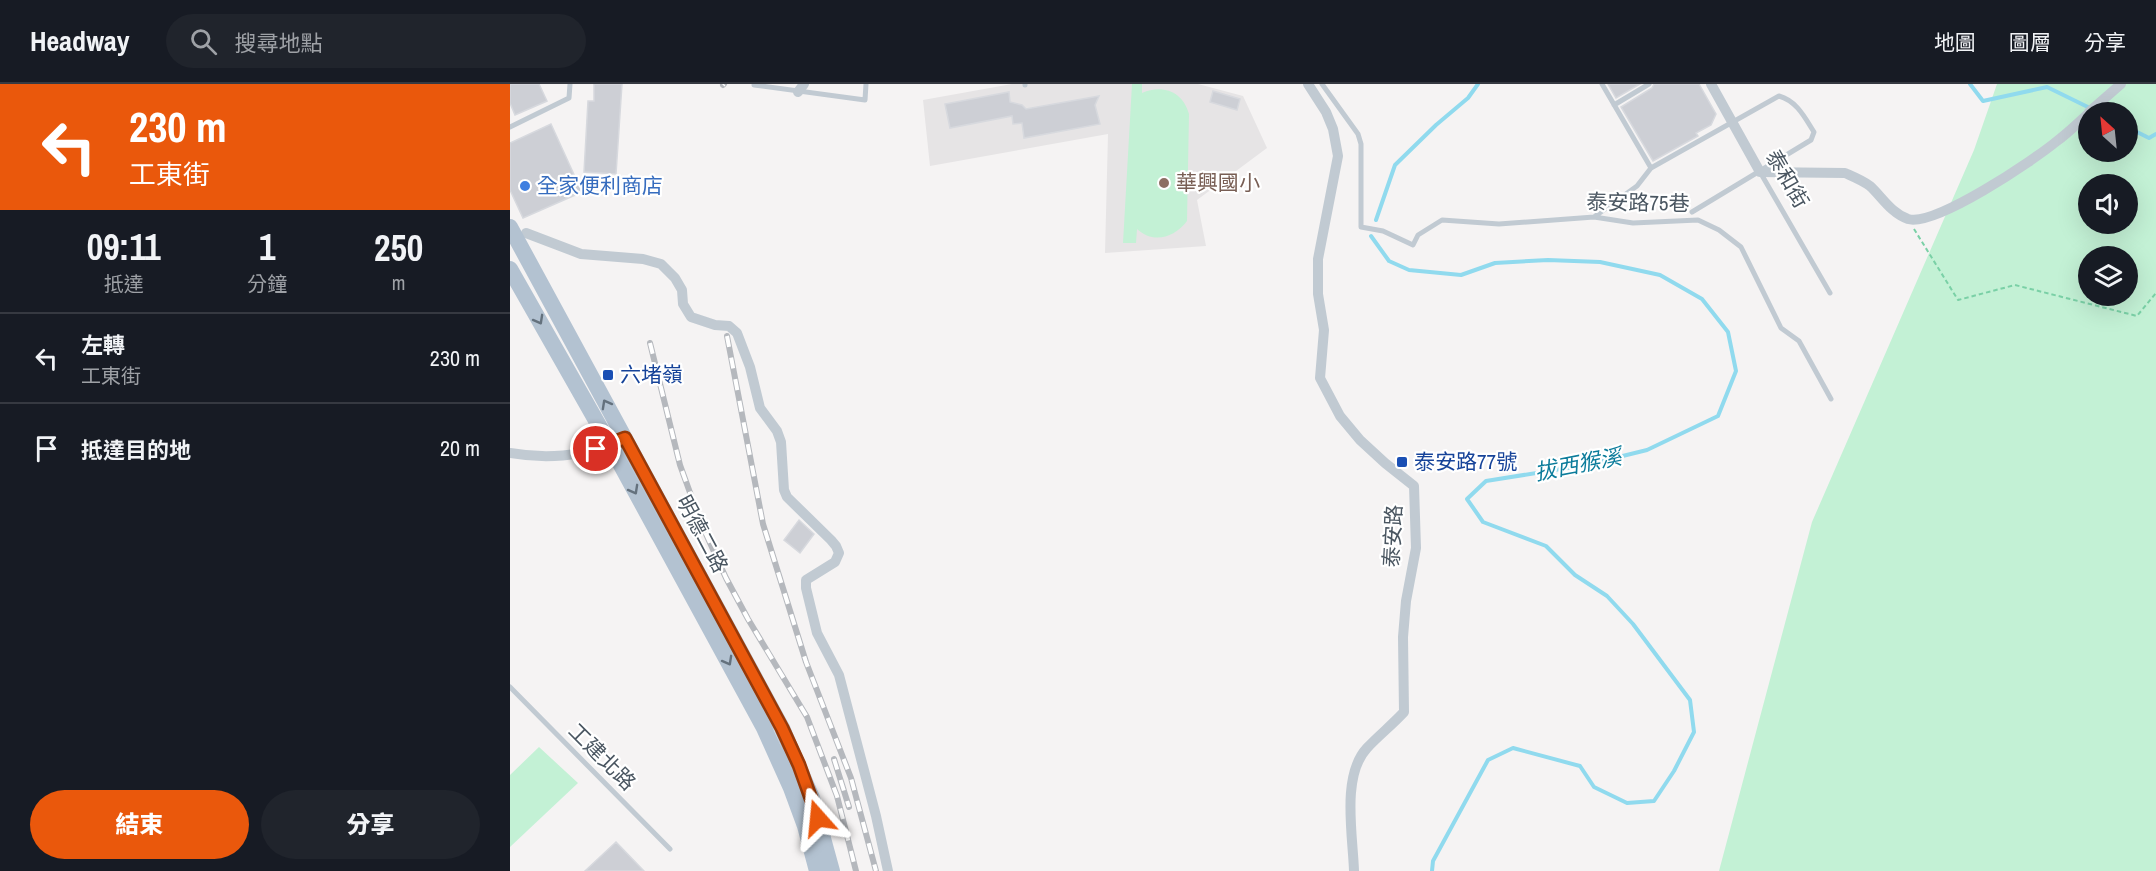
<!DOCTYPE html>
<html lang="zh-TW">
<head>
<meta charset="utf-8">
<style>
  body { margin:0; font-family:"Archivo Narrow","Noto Sans TC",sans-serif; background:#20242c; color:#f1f3f6; height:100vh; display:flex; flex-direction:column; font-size:22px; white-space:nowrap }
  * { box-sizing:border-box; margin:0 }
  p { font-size:20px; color:#9ea1a6 }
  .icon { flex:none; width:33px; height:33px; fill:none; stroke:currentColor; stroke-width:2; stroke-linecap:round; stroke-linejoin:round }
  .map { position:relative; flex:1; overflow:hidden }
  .panel { display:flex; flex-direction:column; background:#171b24; width:510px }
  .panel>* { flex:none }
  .top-card { background:#ea580c; color:#fff; overflow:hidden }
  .needle { width:39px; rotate:333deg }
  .tools { position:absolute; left:1568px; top:18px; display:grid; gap:12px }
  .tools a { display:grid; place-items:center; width:60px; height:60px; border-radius:50%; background:#171b24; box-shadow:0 6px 24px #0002; font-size:30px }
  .pin { position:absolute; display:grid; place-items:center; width:51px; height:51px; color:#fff; margin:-26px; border:3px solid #fff; border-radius:50%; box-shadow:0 2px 6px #0007 }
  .me { position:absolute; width:66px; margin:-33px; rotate:342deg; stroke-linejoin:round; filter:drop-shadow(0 0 4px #0008) }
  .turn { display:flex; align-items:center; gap:21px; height:126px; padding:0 30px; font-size:27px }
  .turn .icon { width:78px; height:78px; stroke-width:2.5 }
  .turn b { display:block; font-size:42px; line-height:51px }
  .eta { display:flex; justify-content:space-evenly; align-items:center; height:102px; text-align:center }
  .eta b { font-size:36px; font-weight:800; line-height:42px }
  .primary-button { display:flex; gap:12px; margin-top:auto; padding:12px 30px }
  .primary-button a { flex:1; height:69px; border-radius:36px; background:#ea580c; color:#fff; font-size:24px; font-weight:800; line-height:69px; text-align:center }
  .primary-button a+a { background:#20242c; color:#f1f3f6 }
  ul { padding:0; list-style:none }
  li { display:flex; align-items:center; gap:18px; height:90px; padding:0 30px; border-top:2px solid #363941 }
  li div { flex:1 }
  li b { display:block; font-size:22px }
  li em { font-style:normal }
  header { display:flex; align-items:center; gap:36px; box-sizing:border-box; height:84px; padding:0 30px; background:#171b24; border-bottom:2px solid #363941 }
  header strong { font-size:28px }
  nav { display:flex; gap:33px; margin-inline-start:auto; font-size:21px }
  .search { width:420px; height:54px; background:#20242c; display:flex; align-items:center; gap:15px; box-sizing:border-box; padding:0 21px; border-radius:33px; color:#9ea1a6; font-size:22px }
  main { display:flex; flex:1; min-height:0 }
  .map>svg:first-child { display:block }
  .education { fill:#e6e4e5 }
  .green { fill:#c3f1d5; fill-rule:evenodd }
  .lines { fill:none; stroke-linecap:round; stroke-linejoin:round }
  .stream { stroke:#90daee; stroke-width:4 }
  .building { fill:#cdcfd5; stroke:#d7d9de; stroke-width:1.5 }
  .path { stroke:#7ad0a6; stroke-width:2; stroke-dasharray:4.5 3; stroke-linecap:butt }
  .service { stroke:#c1cad2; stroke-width:5 }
  .minor { stroke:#c1cad2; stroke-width:10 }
  .primary { stroke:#b3c2d1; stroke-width:16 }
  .rail-casing { stroke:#b5b8bd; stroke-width:6 }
  .rail { stroke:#fff; stroke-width:4; stroke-dasharray:11; stroke-linecap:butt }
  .oneway { stroke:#64717d }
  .route-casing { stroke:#983908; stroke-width:15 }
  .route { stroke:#ea580c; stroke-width:10 }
  .education-dot { fill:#8d6e63; stroke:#fff; stroke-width:2 }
  .shop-dot { fill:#3f7fe0; stroke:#fff; stroke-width:2 }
  .transit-dot { fill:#1a4fb4; stroke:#fff; stroke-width:2 }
  .labels { text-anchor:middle; stroke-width:4.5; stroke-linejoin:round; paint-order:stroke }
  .street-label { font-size:21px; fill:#4a5661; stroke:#fff }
  .education-label { font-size:21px; fill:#785e54; stroke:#fff; text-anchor:start }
  .shop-label { font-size:21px; fill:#366cbe; stroke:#fff; text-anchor:start }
  .transit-label { font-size:21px; fill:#164399; stroke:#fff; text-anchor:start }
  .water-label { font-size:22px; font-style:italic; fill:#0c7c9b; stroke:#fff }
</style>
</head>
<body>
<header>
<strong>Headway</strong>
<div class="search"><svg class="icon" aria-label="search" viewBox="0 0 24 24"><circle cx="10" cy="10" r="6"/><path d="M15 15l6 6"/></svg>搜尋地點</div>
<nav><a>地圖</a><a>圖層</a><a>分享</a></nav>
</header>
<main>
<section class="panel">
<div class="top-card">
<div class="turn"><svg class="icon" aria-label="left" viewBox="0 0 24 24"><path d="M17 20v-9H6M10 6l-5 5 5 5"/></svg><div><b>230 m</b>工東街</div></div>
</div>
<div class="eta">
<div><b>09:11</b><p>抵達</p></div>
<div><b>1</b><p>分鐘</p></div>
<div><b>250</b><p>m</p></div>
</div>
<ul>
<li><svg class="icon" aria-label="left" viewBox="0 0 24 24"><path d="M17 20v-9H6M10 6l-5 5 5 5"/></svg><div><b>左轉</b><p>工東街</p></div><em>230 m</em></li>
<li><svg class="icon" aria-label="arrive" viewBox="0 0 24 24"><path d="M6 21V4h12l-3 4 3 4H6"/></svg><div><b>抵達目的地</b></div><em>20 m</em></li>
</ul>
<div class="primary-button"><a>結束</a><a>分享</a></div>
</section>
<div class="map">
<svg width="1646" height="787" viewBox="0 0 1646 787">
  <rect width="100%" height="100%" fill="#f5f3f3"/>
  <path class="education" d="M502,0H688L733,12L757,64L687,116L696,162L595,169L598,50L420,82L413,16Z"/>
  <path class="green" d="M622,0H632V9C653,0 673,8 679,30L677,137C664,154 643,160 627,145L626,159H613Z
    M1487,0H1646V787H1209L1302,438L1464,66ZM1578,28H1617V68H1578ZM1578,100H1617V140H1578ZM1578,172H1617V212H1578Z
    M29,663L68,699L0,763V691Z"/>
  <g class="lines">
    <path class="stream" d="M1460,0L1473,17L1537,3L1588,28
      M1617,43L1639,54L1646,50
      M866,136L885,81L926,41L958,14L968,0
      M861,152L879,177L899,186L951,191L985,179L1038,176L1090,178L1150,191L1192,215L1218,248L1226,287L1208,332L1137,366L1076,381L976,397L957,415L973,438L1036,462L1065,491L1097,512L1123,540L1180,616L1184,648L1164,687L1144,717L1117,719L1084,703L1070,682L1003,664L978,676L923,777L922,787"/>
  </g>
  <path class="building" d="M0,0H29L37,17L5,31L0,19Z
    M84,0H112L106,90L74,88L78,17H84Z
    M1098,0H1130L1106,14Z
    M1144,0H1189L1206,30L1201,41L1186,49L1188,52L1143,77L1111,23L1142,4Z
    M703,7L730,15L727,26L700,18Z
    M499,8L500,18L512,21L516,25L589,12L585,21L590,40L514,54L512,39L503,40L502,32L440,44L435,20Z
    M41,40L72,108L13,134L0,106V59Z
    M289,436L304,450L290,469L274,456Z
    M106,758L134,787H75Z"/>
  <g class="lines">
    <path class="path" d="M1404,145L1448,216L1505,201L1627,232L1646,209"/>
    <path class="service" d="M515,0V1
      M812,0L848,50L851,60V143L873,147L903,161L908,151L932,136L989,140L1084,133L1123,139L1188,136L1209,146L1231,163L1271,244L1289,257L1321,315
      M1092,0L1141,84
      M244,1L355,16L356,0
      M1104,21L1139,0
      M0,43L59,14L60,0
      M1250,88L1320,209
      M1084,133L1127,102L1141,84L1269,12C1287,17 1295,34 1304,48L1301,56L1182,128
      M0,603L160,765"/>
    <path class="minor" d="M798,0L816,28L823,45L828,72L808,175V210L814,246L810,294L830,332L850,356L875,379L904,402L906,464L896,517L893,553L894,628C882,641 868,652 857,664C831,692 843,752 844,787
      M1201,0L1250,88L1335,89C1344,93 1352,96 1360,102C1372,113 1381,129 1398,135C1425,143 1524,76 1547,57C1558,49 1568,39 1578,30
      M288,8L294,0
      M1579,28L1611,0
      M16,149L71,170L133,175L151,180L165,194L172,206L173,220L181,233L205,241L219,242L227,249L240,283L250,324L267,347L271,358L274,406L277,413L321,456L326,462L329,469L325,478L296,496V504L307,549L329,591L366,732L378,787
      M0,369C34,375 72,373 104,359"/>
    <path class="primary" d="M0,143L272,644L302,714L322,787
      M0,185L100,361L254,644L281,704L295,742L307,787"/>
    <defs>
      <path id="rail" d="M213,1L214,0
        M217,252L253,440L296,578L341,694L366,787
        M140,259L170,381L191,439L216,494L238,535L297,633L327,712L346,787
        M324,675L339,723"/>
    </defs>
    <use href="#rail" class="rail-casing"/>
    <use href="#rail" class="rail"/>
  </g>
  <defs><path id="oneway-chevron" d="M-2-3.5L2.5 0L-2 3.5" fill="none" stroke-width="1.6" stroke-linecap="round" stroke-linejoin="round" transform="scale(1.5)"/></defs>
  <g class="oneway">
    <use href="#oneway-chevron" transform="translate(29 236) rotate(61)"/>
    <use href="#oneway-chevron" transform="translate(96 320) rotate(-119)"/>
    <use href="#oneway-chevron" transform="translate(124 406) rotate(61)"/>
    <use href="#oneway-chevron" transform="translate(218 577) rotate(61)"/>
  </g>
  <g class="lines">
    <defs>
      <path id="route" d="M86,365L115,354L272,644L289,681L308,734"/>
    </defs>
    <use href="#route" class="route-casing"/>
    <use href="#route" class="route"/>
  </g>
  <circle class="education-dot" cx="654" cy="99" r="6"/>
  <circle class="shop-dot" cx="15" cy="102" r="6"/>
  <g class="transit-dot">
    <rect x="92" y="285" width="12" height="12" rx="3"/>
    <rect x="886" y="372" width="12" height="12" rx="3"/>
  </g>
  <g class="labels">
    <g class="street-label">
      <text transform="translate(1277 95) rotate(60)" y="7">泰和街</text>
      <text transform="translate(1128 119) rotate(1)" y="7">泰安路75巷</text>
      <text transform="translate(192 450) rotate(62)" y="7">明德二路</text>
      <text transform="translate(883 452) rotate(-87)" y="7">泰安路</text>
      <text transform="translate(92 673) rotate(45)" y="7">工建北路</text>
    </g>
    <g class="education-label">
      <text x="666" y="106">華興國小</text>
    </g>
    <g class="shop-label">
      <text x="27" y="109">全家便利商店</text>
    </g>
    <g class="transit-label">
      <text x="110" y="298">六堵嶺</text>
      <text x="904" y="385">泰安路77號</text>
    </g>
    <g class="water-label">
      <text transform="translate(1068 380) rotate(-11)" y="8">拔西猴溪</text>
    </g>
  </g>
</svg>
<div class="tools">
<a><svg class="needle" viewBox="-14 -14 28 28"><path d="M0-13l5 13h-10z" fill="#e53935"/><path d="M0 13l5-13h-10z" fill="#9ea1a6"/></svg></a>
<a><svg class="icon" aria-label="sound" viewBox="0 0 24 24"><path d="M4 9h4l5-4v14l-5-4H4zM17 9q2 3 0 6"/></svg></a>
<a><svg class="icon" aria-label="layers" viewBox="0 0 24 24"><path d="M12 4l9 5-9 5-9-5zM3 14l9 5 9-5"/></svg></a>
</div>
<div class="pin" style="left:86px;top:365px;background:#d93025"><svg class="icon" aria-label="arrive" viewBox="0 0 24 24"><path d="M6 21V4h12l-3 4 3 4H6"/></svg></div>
<svg class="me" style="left:308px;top:734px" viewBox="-20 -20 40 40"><path d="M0-17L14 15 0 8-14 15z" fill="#ea580c" stroke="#fff" stroke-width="4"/></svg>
</div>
</main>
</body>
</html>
